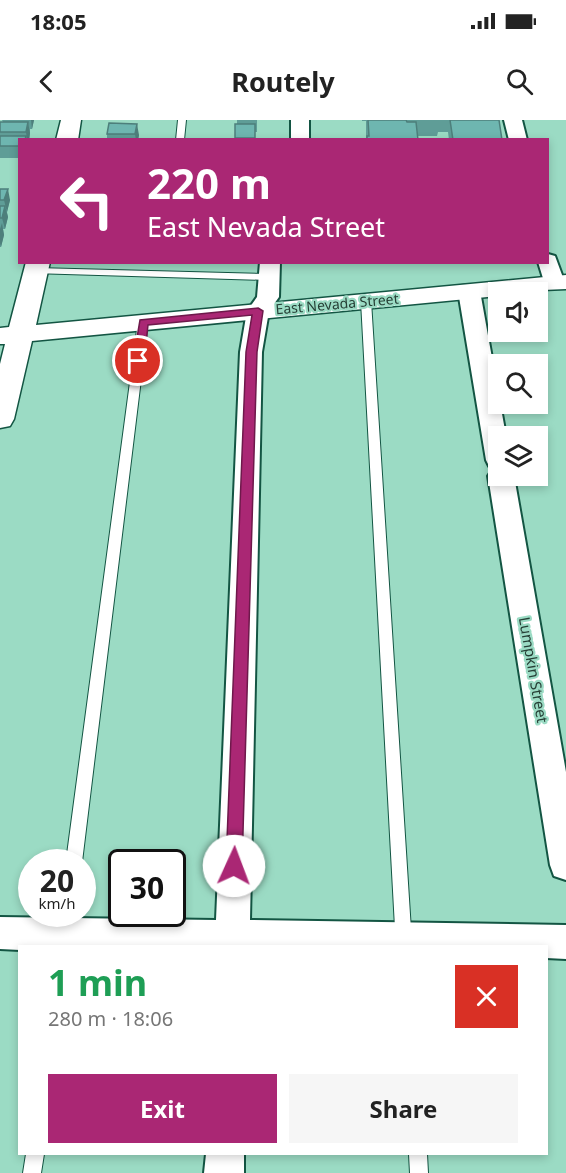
<!DOCTYPE html>
<html lang="en">
<head>
<meta charset="utf-8">
<style>
  body { margin:0; font-family:"Noto Sans",sans-serif; background:#f6f6f6; color:#222; height:100vh; display:flex; flex-direction:column; font-size:22px; white-space:nowrap }
  * { box-sizing:border-box; margin:0 }
  p { font-size:20px; color:#767676 }
  .icon { flex:none; width:33px; height:33px; fill:none; stroke:currentColor; stroke-width:2; stroke-linecap:round; stroke-linejoin:round }
  .map { position:relative; flex:1; overflow:hidden }
  .panel { position:absolute; left:18px; top:825px; width:530px; height:210px; display:flex; flex-direction:column; background:#fff; border-radius:0px; box-shadow:0 3px 9px #0003 }
  .panel>* { flex:none }
  .banner { position:absolute; left:18px; top:18px; width:531px; height:126px; border-radius:0px; box-shadow:0 3px 9px #0003; background:#aa2774; color:#fff; overflow:hidden }
  .controls { position:absolute; left:488px; top:162px; display:grid; gap:12px }
  .controls a { display:grid; place-items:center; width:60px; height:60px; border-radius:0px; background:#fff; box-shadow:0 3px 9px #0003; font-size:30px }
  .speed { position:absolute; left:18px; top:729px; display:flex; gap:12px; font-size:30px; font-weight:700; text-align:center }
  .speed>* { display:grid; place-content:center; width:78px; height:78px; border-radius:50%; background:#fff; box-shadow:0 3px 9px #0003; line-height:1 }
  .speed small { font-size:15px; font-weight:400 }
  .speed .limit { border:3px solid #111; border-radius:9px; background:#fff; color:#111 }
  .pin { position:absolute; display:grid; place-items:center; width:51px; height:51px; color:#fff; margin:-26px; border:3px solid #fff; border-radius:50%; box-shadow:0 2px 6px #0007 }
  .me { position:absolute; width:66px; margin:-33px; rotate:2deg; stroke-linejoin:round; filter:drop-shadow(0 0 4px #0008) }
  .turn { display:flex; align-items:center; gap:21px; height:126px; padding:0 30px; font-size:27px }
  .turn .icon { width:78px; height:78px; stroke-width:2.5 }
  .turn b { display:block; font-size:42px; line-height:51px }
  .round { display:grid; place-items:center; flex:none; width:63px; height:63px; border-radius:0px; background:#f6f6f6 }
  .head { display:flex; align-items:center; justify-content:space-between; height:102px; padding:0 30px }
  h1 { font-size:36px; font-weight:700; line-height:45px; color:#1e9e55 }
  .action { display:flex; gap:12px; margin-top:auto; padding:12px 30px }
  .action a { flex:1; height:69px; border-radius:0px; background:#aa2774; color:#fff; font-size:24px; font-weight:700; line-height:69px; text-align:center }
  .action a+a { background:#f6f6f6; color:#222 }
  .status { display:flex; justify-content:space-between; align-items:center; height:42px; padding:0 30px; background:#fff; direction:ltr }
  .status svg { height:16px; fill:currentColor }
  header { display:flex; justify-content:space-between; align-items:center; height:78px; padding:0 30px; background:#fff; font-size:27px; font-weight:700 }
  .map>svg:first-child { display:block }
  .lines { fill:none; stroke-linecap:round; stroke-linejoin:round }
  .lane-casing { stroke:#135543; stroke-width:2 }
  .street-casing { stroke:#135543; stroke-width:4 }
  .secondary-casing { stroke:#135543; stroke-width:3 }
  .lane { fill:#fff; fill-rule:evenodd }
  .street { fill:#fff; fill-rule:evenodd }
  .secondary { fill:#fff; fill-rule:evenodd }
  .wall { fill:#5f9d97 }
  .shaded-wall { fill:#4d7f7b }
  .building { fill:#6eb6b0; stroke:#4d7f7b; stroke-width:1.5 }
  .route { fill:#aa2774; stroke:#6e194b; stroke-width:1.5 }
  .labels { text-anchor:middle; stroke-width:4.5; stroke-linejoin:round; paint-order:stroke }
  .far-street-label { font-size:14px; fill:#264036; stroke:#9bdbc4 }
  .street-label { font-size:15px; fill:#264036; stroke:#9bdbc4 }
</style>
</head>
<body>
<div class="status"><b>18:05</b><svg viewBox="0 0 49 12"><path d="M0 12V9h3v3zM5 12V6h3v6zM10 12V3h3v9zM15 12V0h3v12zM26 1h20v11H26zM47 4h2v5h-2z"/></svg></div>
<header><svg class="icon" aria-label="back" viewBox="0 0 24 24"><path d="M15 5l-7 7 7 7"/></svg>Routely<svg class="icon" aria-label="search" viewBox="0 0 24 24"><circle cx="10" cy="10" r="6"/><path d="M15 15l6 6"/></svg></header>
<div class="map">
<svg width="566" height="1053" viewBox="0 0 566 1053">
  <rect width="100%" height="100%" fill="#9bdbc4"/>
  <g class="lines">
    <defs>
      <path id="lane" d="M178,0H186L184,20H176Z
        M36,148L268,154L273,157L268,160L32,153V149Z
        M366,178L371,181L412,826H396L361,181Z
        M143,199L148,202L82,742H66L138,202Z
        M60,794H76L72,826H56Z
        M26,1034H44L41,1053H23Z
        M409,1034H427L428,1053H410Z"/>
      <path id="street" d="M291,0H309V20H291Z
        M504,0H522L527,20H509Z
        M548,134L555,136L565,163L562,168H546L538,142H548Z
        M260,142H280L279,177L269,191L262,232L250,800L566,805V839L546,838V826H20V830L0,829V797L216,800L240,232L247,191L257,177Z
        M469,165L477,166L480,171L506,316H498V356H514L566,652V760L554,756L550,745L488,356L492,350L497,348L489,346L486,340L458,171L461,166Z
        M206,1034H244V1053H204Z"/>
      <path id="secondary" d="M61,0H81L78,20H56Z
        M26,142H50L36,205L566,155V169L498,172V176L32,221L14,299L10,306L0,308V244L5,224H0V208L9,207Z"/>
    </defs>
    <use href="#lane" class="lane-casing"/>
    <use href="#street" class="street-casing"/>
    <use href="#secondary" class="secondary-casing"/>
    <use href="#lane" class="lane"/>
    <use href="#street" class="street"/>
    <use href="#secondary" class="secondary"/>
  </g>
  <path class="wall" d="M2,0H34L32,9H30V13L29,20H20V38H0V2H3Z
    M237,0H257V12H255V20H235V4H237Z
    M362,0H499L502,20H449L448,12H438L437,16H418V20H366V1H362Z
    M109,3L139,15L138,20H107V14Z
    M0,69L10,80L7,92L8,97L5,109H3L4,115L1,127H0Z"/>
  <path class="shaded-wall" d="M31,0H34L32,9Z
    M28,2L30,13L29,20H27L26,12Z
    M137,4L139,15L138,20H136L135,14Z
    M8,69L10,80L7,92L4,80Z
    M5,86L8,97L5,109L2,98Z
    M2,103L4,115L1,127L0,123V109Z"/>
  <path class="building" d="M368,0H406L407,2H416L418,20H367V16H369Z
    M450,0H499L502,20H453Z
    M0,2H28L26,12H0Z
    M109,3L137,4L135,14H107Z
    M235,4H255V18H235Z
    M0,16H26L25,20H20V26H0Z
    M0,69H8L4,80H0Z
    M0,86H5L2,98H0Z"/>
  <path class="route" d="M258,188L263,191L257,232L242,746L240,751L234,754L229,751L226,746L246,232L252,195L148,205L144,241L138,244L133,241L140,200Z"/>
  <g class="labels">
    <g class="far-street-label">
      <text transform="translate(337 184) rotate(-5)" y="5">East Nevada Street</text>
    </g>
    <g class="street-label">
      <text transform="translate(533 550) rotate(80)" y="5">Lumpkin Street</text>
    </g>
  </g>
</svg>
<div class="controls">
<a><svg class="icon" aria-label="sound" viewBox="0 0 24 24"><path d="M4 9h4l5-4v14l-5-4H4zM17 9q2 3 0 6"/></svg></a>
<a><svg class="icon" aria-label="search" viewBox="0 0 24 24"><circle cx="10" cy="10" r="6"/><path d="M15 15l6 6"/></svg></a>
<a><svg class="icon" aria-label="layers" viewBox="0 0 24 24"><path d="M12 4l9 5-9 5-9-5zM3 14l9 5 9-5"/></svg></a>
</div>
<div class="speed"><div>20<small>km/h</small></div><div class="limit">30</div></div>
<div class="pin" style="left:138px;top:241px;background:#d93025"><svg class="icon" aria-label="arrive" viewBox="0 0 24 24"><path d="M6 21V4h12l-3 4 3 4H6"/></svg></div>
<svg class="me" style="left:234px;top:746px" viewBox="-20 -20 40 40"><circle r="19" fill="#fff"/><path d="M0-13L10 11 0 6-10 11z" fill="#aa2774"/></svg>
<div class="banner">
<div class="turn"><svg class="icon" aria-label="left" viewBox="0 0 24 24"><path d="M17 20v-9H6M10 6l-5 5 5 5"/></svg><div><b>220 m</b>East Nevada Street</div></div>
</div>
<section class="panel">
<div class="head"><div><h1>1 min</h1><p>280 m · 18:06</p></div><a class="round" style="background:#d93025;color:#fff"><svg class="icon" aria-label="close" viewBox="0 0 24 24"><path d="M6 6l12 12M18 6L6 18"/></svg></a></div>
<div class="action"><a>Exit</a><a>Share</a></div>
</section>
</div>
</body>
</html>
